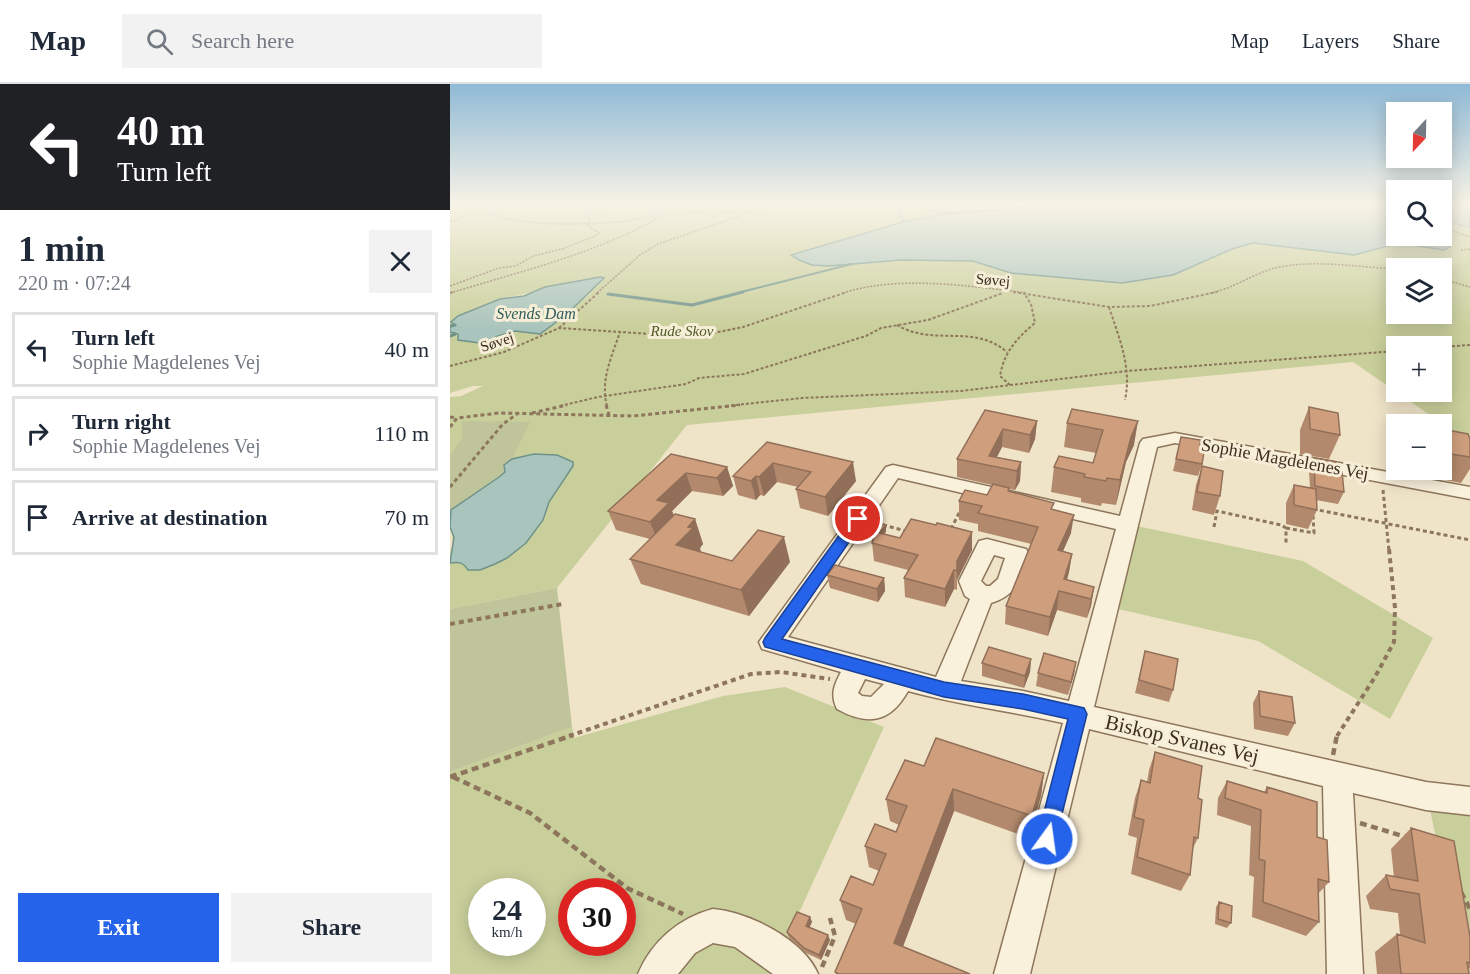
<!DOCTYPE html>
<html lang="en">
<head>
<meta charset="utf-8">
<style>
  body { margin:0; font-family:"Times New Roman",serif; background:#f2f2f3; color:#1f2937; height:100vh; display:flex; flex-direction:column; font-size:22px; white-space:nowrap }
  * { box-sizing:border-box; margin:0 }
  p { font-size:20px; color:#747a83 }
  .icon { flex:none; width:33px; height:33px; fill:none; stroke:currentColor; stroke-width:2; stroke-linecap:round; stroke-linejoin:round }
  .map { position:relative; flex:1; overflow:hidden }
  .drawer { display:flex; flex-direction:column; background:#fff; width:450px }
  .drawer>* { flex:none }
  .top-card { background:#202124; color:#fff; overflow:hidden }
  .needle { width:39px; rotate:202deg }
  .fabs { position:absolute; left:936px; top:18px; display:grid; gap:12px }
  .fabs a { display:grid; place-items:center; width:66px; height:66px; border-radius:0px; background:#fff; box-shadow:0 3px 15px #0003; font-size:30px }
  .speed { position:absolute; left:18px; top:794px; display:flex; gap:12px; font-size:30px; font-weight:700; text-align:center }
  .speed>* { display:grid; place-content:center; width:78px; height:78px; border-radius:50%; background:#fff; box-shadow:0 3px 15px #0003; line-height:1 }
  .speed small { font-size:15px; font-weight:400 }
  .speed .limit { border:9px solid #d22; background:#fff; color:#111 }
  .pin { position:absolute; display:grid; place-items:center; width:51px; height:51px; color:#fff; margin:-26px; border:3px solid #fff; border-radius:50%; box-shadow:0 2px 6px #0007 }
  .me { position:absolute; width:66px; margin:-33px; rotate:14deg; stroke-linejoin:round; filter:drop-shadow(0 0 4px #0008) }
  .turn { display:flex; align-items:center; gap:21px; height:126px; padding:0 18px; font-size:27px }
  .turn .icon { width:78px; height:78px; stroke-width:2.5 }
  .turn b { display:block; font-size:42px; line-height:51px }
  .round { display:grid; place-items:center; flex:none; width:63px; height:63px; border-radius:0px; background:#f2f2f3 }
  .headline { display:flex; align-items:center; justify-content:space-between; height:102px; padding:0 18px }
  h1 { font-size:36px; font-weight:700; line-height:45px }
  .action { display:flex; gap:12px; margin-top:auto; padding:12px 18px }
  .action a { flex:1; height:69px; border-radius:0px; background:#2563eb; color:#fff; font-size:24px; font-weight:700; line-height:69px; text-align:center }
  .action a+a { background:#f2f2f3; color:#1f2937 }
  ul { padding:0; list-style:none }
  li { display:flex; align-items:center; gap:18px; height:75px; margin:0 12px 9px; padding:0 6px; border:3px solid #e0e1e3; border-radius:0px }
  li div { flex:1 }
  li b { display:block; font-size:22px }
  li em { font-style:normal }
  header { display:flex; align-items:center; gap:36px; box-sizing:border-box; height:84px; padding:0 30px; background:#fff; border-bottom:2px solid #e0e1e3 }
  header strong { font-size:28px }
  nav { display:flex; gap:33px; margin-inline-start:auto; font-size:21px }
  .search { width:420px; height:54px; background:#f2f2f3; display:flex; align-items:center; gap:15px; box-sizing:border-box; padding:0 21px; border-radius:0px; color:#747a83; font-size:22px }
  main { display:flex; flex:1; min-height:0 }
  .map>svg:first-child { display:block }
  .green { fill:#c9cf9b; fill-rule:evenodd }
  .cemetery { fill:#bfc49a }
  .water { fill:#a9c4bc; stroke:#6f938a; stroke-width:1.5 }
  .lines { fill:none; stroke-linecap:round; stroke-linejoin:round }
  .stream-far1 { stroke:#6f938a; stroke-width:2 }
  .stream { stroke:#6f938a; stroke-width:3 }
  .minor-casing { stroke:#8d765c; stroke-width:3 }
  .path-far4 { stroke:#8d765c; stroke-width:1.5; stroke-dasharray:2 1.5; stroke-linecap:butt }
  .path-far3 { stroke:#8d765c; stroke-width:2; stroke-dasharray:3 2; stroke-linecap:butt }
  .path-far2 { stroke:#8d765c; stroke-width:3; stroke-dasharray:4 3; stroke-linecap:butt }
  .path-far1 { stroke:#8d765c; stroke-width:4; stroke-dasharray:5 4; stroke-linecap:butt }
  .path { stroke:#8d765c; stroke-width:4.5; stroke-dasharray:7 4.5; stroke-linecap:butt }
  .minor { fill:#faf1dc; fill-rule:evenodd }
  .wall { fill:#b2896c }
  .shaded-wall { fill:#916f58 }
  .building { fill:#cf9f7d; stroke:#916f58; stroke-width:1.5 }
  .route { fill:#2563eb; stroke:#184099; stroke-width:1.5 }
  .labels { text-anchor:middle; stroke-width:6; stroke-linejoin:round; paint-order:stroke }
  .far-street-label { font-size:15px; fill:#3d2e20; stroke:#f7eed8 }
  .far-park-label { font-size:15px; font-style:italic; fill:#4d5a26; stroke:#f7eed8 }
  .far-water-label { font-size:16px; font-style:italic; fill:#2f5d5a; stroke:#f7eed8 }
  .street-label { font-size:18px; fill:#3d2e20; stroke:#f7eed8 }
  .near-street-label { font-size:21px; fill:#3d2e20; stroke:#f7eed8 }
</style>
</head>
<body>
<header>
<strong>Map</strong>
<div class="search"><svg class="icon" aria-label="search" viewBox="0 0 24 24"><circle cx="10" cy="10" r="6"/><path d="M15 15l6 6"/></svg>Search here</div>
<nav><a>Map</a><a>Layers</a><a>Share</a></nav>
</header>
<main>
<section class="drawer">
<div class="top-card">
<div class="turn"><svg class="icon" aria-label="left" viewBox="0 0 24 24"><path d="M17 20v-9H6M10 6l-5 5 5 5"/></svg><div><b>40 m</b>Turn left</div></div>
</div>
<div class="headline"><div><h1>1 min</h1><p>220 m · 07:24</p></div><a class="round"><svg class="icon" aria-label="close" viewBox="0 0 24 24"><path d="M6 6l12 12M18 6L6 18"/></svg></a></div>
<ul>
<li><svg class="icon" aria-label="left" viewBox="0 0 24 24"><path d="M17 20v-9H6M10 6l-5 5 5 5"/></svg><div><b>Turn left</b><p>Sophie Magdelenes Vej</p></div><em>40 m</em></li>
<li><svg class="icon" aria-label="right" viewBox="0 0 24 24"><path d="M7 20v-9h11M14 6l5 5-5 5"/></svg><div><b>Turn right</b><p>Sophie Magdelenes Vej</p></div><em>110 m</em></li>
<li><svg class="icon" aria-label="arrive" viewBox="0 0 24 24"><path d="M6 21V4h12l-3 4 3 4H6"/></svg><div><b>Arrive at destination</b></div><em>70 m</em></li>
</ul>
<div class="action"><a>Exit</a><a>Share</a></div>
</section>
<div class="map">
<svg width="1020" height="890" viewBox="0 0 1020 890">
  <rect width="100%" height="100%" fill="#f0e4c8"/>
  <path class="green" d="M0,121H604L492,130L453,138L342,171L379,182L451,176L523,177L561,189L782,165L803,159L904,171L949,159L994,166L1000,162L997,156L985,152H992V125L1009,142L1020,143V352L1003,347L903,278L237,341L107,504L0,525V468L3,460L0,429L12,353L0,371V313L11,312L33,302H23L0,309V248L8,250V256C16,257 25,260 32,258C50,254 64,242 83,250L136,213L153,194L50,215L41,218L0,243ZM946,184H992V230H946ZM946,262H992V308H946Z
    M687,442L853,477L983,554L940,635L808,557L668,525Z
    M335,603L434,643L321,890H0V688L122,643L124,654L273,612ZM32,807H82V858H32ZM122,807H172V858H122Z
    M980,726L1020,730V890H1015Z"/>
  <path class="cemetery" d="M12,337L80,338L62,375L55,381V388L16,414L0,429V371L12,353Z
    M107,504L122,643L0,688V525Z"/>
  <path class="water" d="M604,121H946V152C963,152 991,146 1001,162L994,166L949,159L904,171L803,159L782,165L723,191L672,199L561,189L523,177L451,176L379,182L362,181L349,176L341,171L453,138L492,130Z
    M992,122H1020V143C1003,142 999,134 992,122Z
    M150,193L154,194L116,231L90,250L65,247L48,252L31,262L30,259L8,256V250L0,248V243L5,241L1,238L8,232L50,215L74,212L95,203Z
    M84,370L107,371L123,378V382L99,418L93,436L76,459L57,474L45,480L30,486H18C13,478 9,478 0,479L4,453L0,443L1,426L49,393L55,388L54,381L62,375Z"/>
  <g class="lines">
    <path class="stream-far1" d="M448,121L453,138
      M287,209L402,180"/>
    <path class="stream" d="M158,210L242,221L293,208
      M0,242L5,241
      M0,252L5,250"/>
    <defs>
      <path id="minor" d="M725,349L1020,403V415L725,359L707,363L644,623L976,698L1020,703V731L976,726L903,709L913,890H877L873,702L639,645L580,890H544L613,639C561,627 509,621 458,607C440,639 418,642 387,625C380,611 384,601 391,588L312,565L309,558L436,383L443,381L670,432L690,359L693,355ZM448,394L666,445L619,617L573,607L511,597L541,519C568,511 570,494 579,470L576,465L537,455L529,457L509,497L515,512L520,515L486,593L338,553ZM544,471L555,474L548,495L540,502H536L531,497ZM415,595L434,600L421,613L412,612L408,609Z
        M263,825C299,828 354,856 368,890H323L285,863L263,859L245,869L228,890H188C202,857 229,834 263,825Z"/>
    </defs>
    <use href="#minor" class="minor-casing"/>
    <path class="path-far4" d="M22,121C57,145 135,141 177,137C190,135 204,130 218,129C245,127 273,128 301,128
      M466,121C498,136 553,125 587,121
      M220,127L235,121
      M0,138L42,121
      M992,143L1020,153
      M1011,166L1020,165
      M992,195L1020,203
      M0,202L49,184L66,182L83,172L112,165L145,152L149,149L137,141L140,137L137,130L151,126L150,124L157,121
      M0,209C72,187 148,169 214,131
      M147,209L190,171L208,160L322,121H342
      M393,209C447,191 520,202 577,209
      M760,209C783,205 802,190 825,184C863,175 907,183 946,185"/>
    <path class="path-far3" d="M563,208L659,223L700,222L767,208
      M0,209L3,208
      M659,223C669,254 682,283 675,316
      M447,241C484,263 523,239 557,268
      M109,244L149,208
      M992,263L1020,261
      M0,282L54,268L109,244L232,252L254,251L293,243L397,208
      M560,301L550,292C554,268 567,254 585,239L581,220L574,209
      M110,322L148,313L236,300L249,294L294,290L416,252L431,244L478,236L553,209
      M157,322C150,296 162,272 170,248
      M276,322L352,314L511,307L677,287L946,267"/>
    <path class="path-far2" d="M156,321L159,331
      M82,329L117,321
      M0,333L7,334
      M0,343L7,334L49,329L183,332L290,321
      M0,403L53,340L67,330
      M933,406L939,467
      M863,425L1020,456
      M433,441L456,447
      M764,443L767,427L831,441L836,444V459
      M836,444L864,449L863,431
      M501,445L510,427"/>
    <path class="path-far1" d="M0,540L113,520
      M119,652L301,590L331,588L380,595
      M887,652L925,593L944,558L945,524L939,465"/>
    <path class="path" d="M883,671L887,651
      M0,693L123,651
      M3,693L80,729L177,804L233,830
      M910,739L956,753
      M1011,808L1020,825
      M372,883L385,852L380,834"/>
    <use href="#minor" class="minor"/>
  </g>
  <path class="wall" d="M859,323L890,351L879,375L850,370V346Z
    M622,325L684,361L676,378L666,421L652,419L651,422L631,418V414L601,408L604,383L643,379L646,369L614,363L617,339Z
    M535,326L587,337L585,355L579,369L552,363L547,373L571,378L570,397L565,406L559,405V407L603,426L621,449L613,467L622,470L619,488L617,496L644,503L641,522L637,534L607,526L598,552L555,540L556,522L581,460L528,447V440L509,436V417L537,411L542,401L507,393V375Z
    M992,345L1020,355V385L1011,399L980,393L978,386H992Z
    M731,353L750,361L752,380L748,392L723,387Z
    M317,358L406,397L378,432L350,424L346,405L348,403L327,398L314,412L310,411L306,416L288,411L283,392Z
    M221,370L277,383L283,402L273,412L242,407L222,427L224,431L245,435L253,460L250,464L251,469L282,477L340,478L299,532L191,500L180,475L200,455L166,446L158,427Z
    M864,374L887,387L894,408L888,420L866,416L867,426L858,445L836,440V419L844,401L860,404L859,387Z
    M752,382L770,412L764,431L742,426L746,401Z
    M436,441V447L435,450L450,454L522,466L507,496V506L504,505L495,523L455,513L454,494L458,486L424,477L422,459L423,456L414,454L413,447Z
    M377,491L434,494L435,507L428,518L380,504Z
    M695,567L723,606L719,618L685,609Z
    M581,575L580,588L574,604L532,592V579Z
    M626,578L618,611L586,602L588,589Z
    M809,607L845,639L838,652L804,645L803,619Z
    M705,668L748,714V754L743,764L740,791L731,807L681,790L687,754L678,751L685,714L691,696L697,698L699,686Z
    M474,682L594,689L591,712L579,754L504,727L453,863L520,890H386L385,888L406,840L396,836L390,816L423,801L429,787L419,783L415,762L446,748L449,741L440,737L436,715Z
    M777,697L814,708L817,703L867,753L879,798L868,810L869,838L856,852L802,833L804,793L799,791L801,742L767,731L768,714Z
    M961,744L1020,853V884L1018,885L1019,890H927L925,868L947,850H950L948,829L920,825L916,812L936,791L944,793L941,765Z
    M769,818L781,839L777,844L765,840L766,823Z
    M360,833L362,838L359,843L380,856L371,876L356,869L339,854L337,848Z"/>
  <path class="shaded-wall" d="M587,337L585,355L579,369L580,351Z
    M688,337L684,361L676,378L666,421L670,396L681,353Z
    M553,345L552,363L542,382L539,372Z
    M403,378L406,397L378,432L375,413Z
    M571,378L570,397L565,406L567,387Z
    M323,379L327,398L314,412L309,393Z
    M277,383L283,402L273,412L267,394Z
    M236,389L242,407L222,427L226,438L208,457L200,438L207,416Z
    M306,392L310,411L306,416L301,397Z
    M624,431L621,449L605,485L608,466Z
    M245,435L253,460L250,464L251,469L226,461L238,443Z
    M436,441V447L430,458L429,451Z
    M522,448V466L507,496V477Z
    M334,453L340,478L299,532L291,506Z
    M622,470L619,488L613,508L614,495Z
    M504,486V505L495,523V505Z
    M434,494L435,507L428,518L427,505Z
    M644,503L641,522L637,534L641,515Z
    M609,507L607,526L598,552L600,533Z
    M581,575L580,588L574,604L575,592Z
    M626,578L624,591L618,611L621,598Z
    M594,689L591,712L579,754L582,732Z
    M503,705L504,727L447,878L444,859Z
    M360,833L362,838L358,847L356,842Z
    M378,851L380,856L371,876L369,871Z"/>
  <path class="building" d="M859,323L888,329L890,351L860,345Z
    M622,325L688,337L681,353L670,396L657,394L656,397L634,393L635,390L604,383L609,372L643,379L653,346L617,339Z
    M535,326L587,337L580,351L553,345L539,372L571,378L567,387L507,375Z
    M992,345L1018,350L1020,355V373L994,369L992,359Z
    M731,353L751,356L750,361L755,362L752,380L726,375Z
    M317,358L403,378L375,413L346,405L361,388L323,379L309,393L306,392L301,397L283,392Z
    M221,370L277,383L267,394L236,389L207,416L219,419L200,438L158,427Z
    M864,374L886,378L887,387L892,388L894,408L865,402Z
    M752,382L773,387L770,412L747,408Z
    M543,400L559,404L558,407L604,419L601,425L624,431L608,466L622,470L614,495L644,503L641,515L609,507L600,533L556,522L588,443L528,429L532,422L509,417L515,406L537,411Z
    M844,401L866,405L867,426L844,421Z
    M225,430L245,435L238,443L243,444L226,461L282,477L308,446L334,453L291,506L180,475Z
    M461,435L486,441L487,439L522,448L507,477V487L504,486L495,505L454,494L468,471L422,459L425,448L450,454Z
    M421,437L436,441L430,449L425,448L424,450L413,447Z
    M385,481L434,494L427,505L377,491Z
    M539,563L581,575L575,592L532,579Z
    M695,567L728,575L723,606L689,596Z
    M594,569L626,578L621,598L588,589Z
    M809,607L842,613L845,639L810,632Z
    M486,654L594,689L582,732L503,705L444,859L520,890H389L385,888L412,825L390,816L401,792L423,801L436,770L415,762L425,740L446,748L457,722L436,715L455,676L474,682Z
    M705,668L752,682L748,714L752,716L748,754L744,753L740,791L687,773L694,736L684,733L691,696L700,699Z
    M777,697L817,709V703L867,718V753L877,756L879,798L868,795L869,838L813,818L815,777L809,775L811,726L775,714Z
    M961,744L1004,757L1020,853V879L1017,878L1019,890H951L947,850L975,859L969,810L940,805L936,791L968,797Z
    M769,818L782,822L781,839L768,835Z
    M347,828L360,833L356,842L378,851L369,871L354,864L337,848Z"/>
  <linearGradient id="sky" x2="0" y2="1"><stop stop-color="#8fbad6"/><stop offset="0.49" stop-color="#f8f3e6"/><stop offset="1" stop-color="#f8f3e6" stop-opacity="0"/></linearGradient>
  <rect width="1020" height="246" fill="url(#sky)"/>
  <path class="route" d="M408,431L415,435L332,555L494,598L573,610L634,624L637,630L604,762L597,765L590,762L587,755L618,635L573,625L494,613L315,563L313,558L315,554L403,432Z"/>
  <g class="labels">
    <g class="far-street-label">
      <text transform="translate(543 196) rotate(5)" y="5">Søvej</text>
      <text transform="translate(47 258) rotate(-18)" y="5">Søvej</text>
    </g>
    <g class="far-park-label">
      <text x="232" y="252">Rude Skov</text>
    </g>
    <g class="far-water-label">
      <text x="86" y="235">Svends Dam</text>
    </g>
    <g class="street-label">
      <text transform="translate(835 375) rotate(10)" y="6">Sophie Magdelenes Vej</text>
    </g>
    <g class="near-street-label">
      <text transform="translate(732 655) rotate(13)" y="7">Biskop Svanes Vej</text>
    </g>
  </g>
</svg>
<div class="fabs">
<a><svg class="needle" viewBox="-14 -14 28 28"><path d="M0-13l5 13h-10z" fill="#e53935"/><path d="M0 13l5-13h-10z" fill="#747a83"/></svg></a>
<a><svg class="icon" aria-label="search" viewBox="0 0 24 24"><circle cx="10" cy="10" r="6"/><path d="M15 15l6 6"/></svg></a>
<a><svg class="icon" aria-label="layers" viewBox="0 0 24 24"><path d="M12 4l9 5-9 5-9-5zM3 14l9 5 9-5"/></svg></a>
<a>+</a>
<a>−</a>
</div>
<div class="speed"><div>24<small>km/h</small></div><div class="limit">30</div></div>
<div class="pin" style="left:408px;top:435px;background:#d93025"><svg class="icon" aria-label="arrive" viewBox="0 0 24 24"><path d="M6 21V4h12l-3 4 3 4H6"/></svg></div>
<svg class="me" style="left:597px;top:755px" viewBox="-20 -20 40 40"><circle r="17" fill="#2563eb" stroke="#fff" stroke-width="3"/><path d="M0-11L8 9 0 5-8 9z" fill="#fff"/></svg>
</div>
</main>
</body>
</html>
